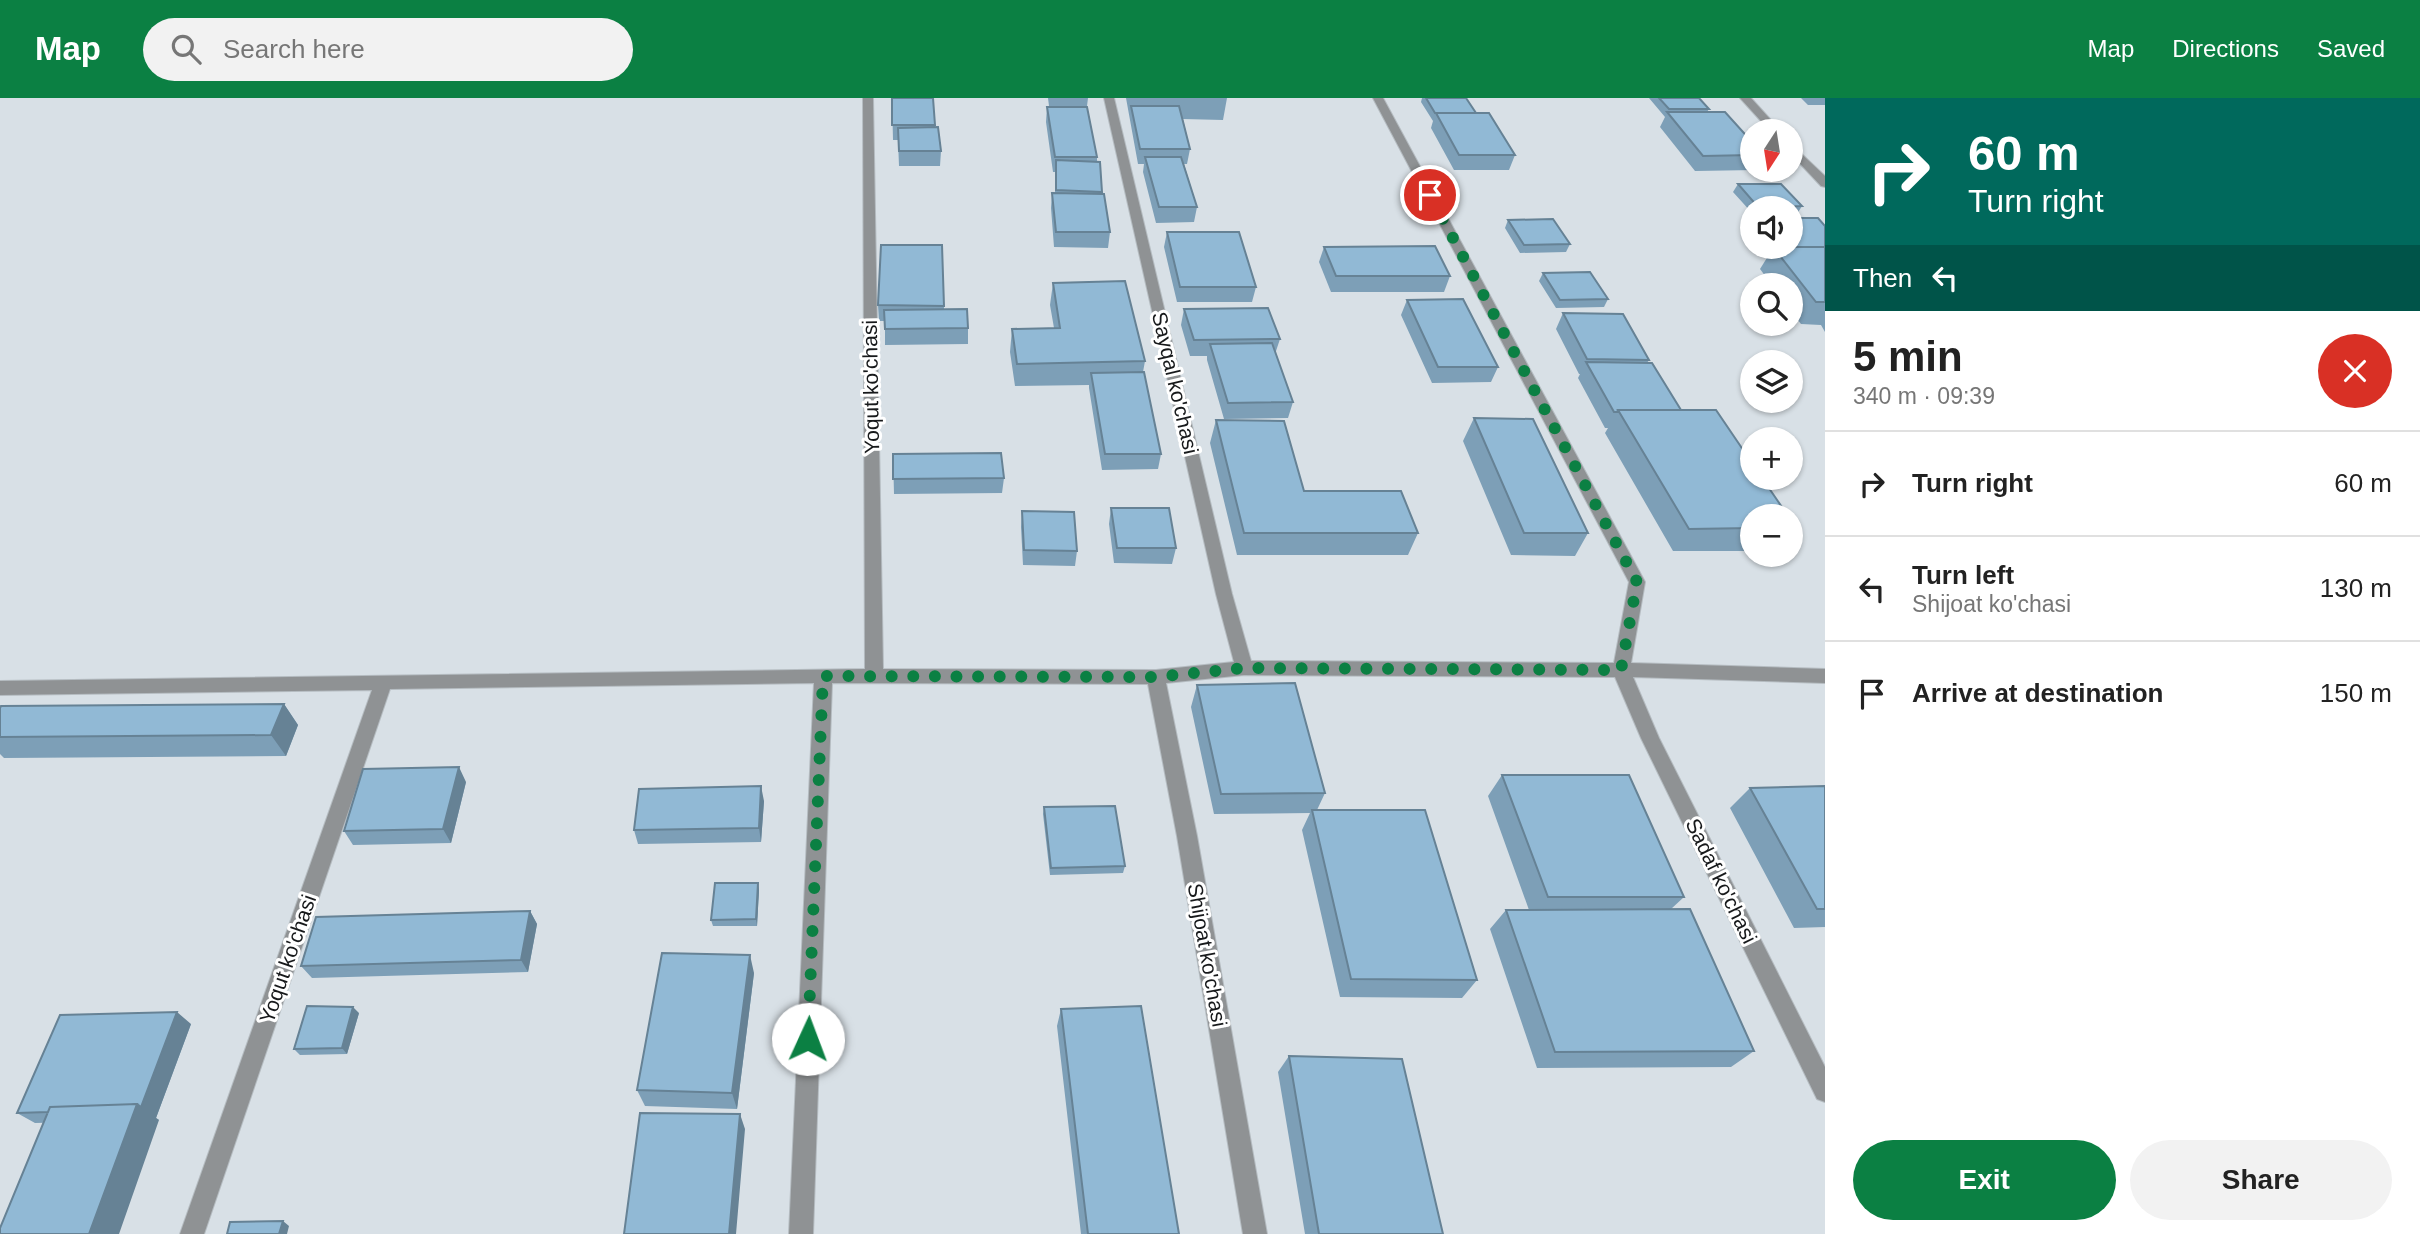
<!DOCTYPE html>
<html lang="en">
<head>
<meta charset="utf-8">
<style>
  body { margin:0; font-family:Arial,sans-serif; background:#f2f2f2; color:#222; height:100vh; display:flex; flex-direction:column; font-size:26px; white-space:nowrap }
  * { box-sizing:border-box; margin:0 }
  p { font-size:23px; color:#767676 }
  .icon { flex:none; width:38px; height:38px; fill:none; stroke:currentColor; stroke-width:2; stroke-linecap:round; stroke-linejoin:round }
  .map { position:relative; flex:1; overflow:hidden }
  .sheet { display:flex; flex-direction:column; background:#fff; width:595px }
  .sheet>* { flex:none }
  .top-card { background:#00695c; color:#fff; overflow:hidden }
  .needle { width:46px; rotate:192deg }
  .controls { position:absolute; left:1740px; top:21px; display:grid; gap:14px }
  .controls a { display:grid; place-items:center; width:63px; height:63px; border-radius:50%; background:#fff; box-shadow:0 2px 5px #0004; font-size:35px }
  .pin { position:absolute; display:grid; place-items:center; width:60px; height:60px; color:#fff; margin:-30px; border:4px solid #fff; border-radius:50%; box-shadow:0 2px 7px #0007 }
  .me { position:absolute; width:77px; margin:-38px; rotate:2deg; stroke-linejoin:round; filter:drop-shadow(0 0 5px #0008) }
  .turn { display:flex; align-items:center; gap:24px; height:147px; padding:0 28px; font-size:32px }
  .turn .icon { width:91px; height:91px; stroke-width:2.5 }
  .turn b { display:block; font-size:49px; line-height:60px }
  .then { display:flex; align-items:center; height:66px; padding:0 28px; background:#0003; gap:14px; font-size:26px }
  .round { display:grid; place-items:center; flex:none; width:74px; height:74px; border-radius:37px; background:#f2f2f2 }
  .headline { display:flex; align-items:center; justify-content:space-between; height:119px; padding:0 28px }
  h1 { font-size:42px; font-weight:800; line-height:52px }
  .button { display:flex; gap:14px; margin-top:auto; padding:14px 28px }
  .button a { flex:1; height:80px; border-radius:42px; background:#0b8043; color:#fff; font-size:28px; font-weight:800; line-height:80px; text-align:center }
  .button a+a { background:#f2f2f2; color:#222 }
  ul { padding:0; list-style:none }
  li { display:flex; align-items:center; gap:21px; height:105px; padding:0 28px; border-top:2px solid #e0e0e0 }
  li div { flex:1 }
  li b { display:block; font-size:26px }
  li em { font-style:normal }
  header { display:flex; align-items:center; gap:42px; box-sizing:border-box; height:98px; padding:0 35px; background:#0b8043; color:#fff }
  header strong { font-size:33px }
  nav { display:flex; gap:38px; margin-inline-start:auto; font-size:24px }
  .search { width:490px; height:63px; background:#f2f2f2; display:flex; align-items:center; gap:18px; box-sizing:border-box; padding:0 24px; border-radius:38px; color:#767676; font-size:26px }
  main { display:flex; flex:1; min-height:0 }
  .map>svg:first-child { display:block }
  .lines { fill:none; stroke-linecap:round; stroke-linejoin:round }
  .minor-casing { stroke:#b5bcc1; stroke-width:2 }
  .minor { fill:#8f9294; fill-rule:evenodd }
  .wall { fill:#7d9fb7 }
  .shaded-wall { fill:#668295 }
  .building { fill:#91b9d5; stroke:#668295; stroke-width:2 }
  .route { stroke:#0b8043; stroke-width:12; stroke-dasharray:0 21.6 }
  .labels { text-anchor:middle; stroke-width:6; stroke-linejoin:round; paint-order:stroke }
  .street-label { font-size:21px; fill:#17191b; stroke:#fff }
</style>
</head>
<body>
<header>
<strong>Map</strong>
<div class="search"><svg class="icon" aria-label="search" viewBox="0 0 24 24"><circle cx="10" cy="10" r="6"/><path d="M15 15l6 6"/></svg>Search here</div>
<nav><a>Map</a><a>Directions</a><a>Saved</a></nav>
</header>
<main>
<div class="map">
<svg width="1825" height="1136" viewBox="0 0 1825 1136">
  <rect width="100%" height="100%" fill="#d8e0e6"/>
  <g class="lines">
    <defs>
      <path id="minor" d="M863,0H873L883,571L1156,572L1234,564L1216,496L1104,0H1114L1232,496L1251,563L1614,565L1629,484L1373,0H1383L1645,484L1631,565L1825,571V585L1633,579L1659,640L1825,969V1004L1817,1001L1641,640L1615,579L1244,577L1166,585L1197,738L1267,1136H1243L1177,738L1148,586L832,585L813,1136H789L814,585L390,591L204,1136H180L372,592L0,597V583L865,571Z
        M1740,0H1751L1781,33H1770Z
        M1790,45L1825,78V89L1821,88L1790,55Z"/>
    </defs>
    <use href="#minor" class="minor-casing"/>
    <use href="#minor" class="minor"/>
  </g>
  <path class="wall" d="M892,0H933L935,29L941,53L940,68H899L898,42H893Z
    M1048,0H1088L1087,8H1049Z
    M1126,0H1227L1223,22L1183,21L1190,51L1187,66H1184L1197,109L1194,124L1156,125L1143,74L1144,66H1138Z
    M1422,0H1466L1476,15L1515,57L1509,72H1454L1431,30L1433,23L1421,4Z
    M1649,0H1699L1709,11L1707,14L1752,44V72H1755L1695,73L1660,29L1665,19Z
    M1801,0H1825V7H1808Z
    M1047,9L1097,59V64H1100L1101,96L1110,134L1108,150L1054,149L1051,110L1052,95H1055V74H1053L1046,24Z
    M1738,86L1802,108L1797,116H1790V110H1752V115L1733,94Z
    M1508,122L1570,146L1566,154L1520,155L1505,130Z
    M1825,128V234L1821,227L1801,226L1790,212V187H1772L1760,171L1770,155L1765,149H1790Z
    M1167,134L1256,189L1252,204H1177L1164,149Z
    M942,147L944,211L968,230V246L885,247V223H879L878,207Z
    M1324,149L1450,178L1444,194H1331L1319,164Z
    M1543,175L1608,201L1604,209L1556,210L1539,183Z
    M1053,185L1145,263L1143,274L1161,356L1158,371L1102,372L1089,290V287L1015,288L1010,254L1012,231L1054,230L1050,207Z
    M1407,202L1498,269L1491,284L1432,285L1401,217Z
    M1184,211L1280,241L1275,256L1293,304L1288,320L1224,321L1207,262V258H1190L1181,227Z
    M1563,215L1649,262L1647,265L1681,312L1752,418V453H1673L1605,335L1608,330H1605L1578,280L1580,276H1579L1556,231Z
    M1474,320L1588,435L1575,458L1511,457L1463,343Z
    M1216,322L1304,393L1418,435L1408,457H1237L1210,345Z
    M893,356L1004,380L1002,395L894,396Z
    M1111,410L1176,450L1172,466L1114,465L1109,426Z
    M1022,413L1077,453L1075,468L1023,467L1021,429Z
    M1790,421L1796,430L1790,437Z
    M1197,587L1325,695L1317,712L1477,882L1462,900L1340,899L1302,732L1310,715L1214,716L1191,609Z
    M284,606L298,627L286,658L4,660L0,656V610Z
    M1502,677L1684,799L1671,811L1754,953L1731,969L1537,970L1490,831L1506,812H1529L1488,698Z
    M466,684L451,745L353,747L344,733Z
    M1825,688V829L1794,830L1730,710L1750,690Z
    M764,703L761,744L638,746L634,732Z
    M1044,709L1125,768L1123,775L1050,777L1043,716Z
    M758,785L759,792L757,828H713L711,822Z
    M530,813L537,826L528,874L312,880L301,868Z
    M754,875L737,1011L645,1008L637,992Z
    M1061,911L1179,1136H1081L1057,928Z
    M359,915L347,956L300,957L294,951Z
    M191,926L156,1020L159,1022L35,1025L17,1015Z
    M1289,958L1443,1136H1305L1278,974Z"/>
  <path class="shaded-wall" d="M284,606L298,627L286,658L271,637Z
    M459,669L466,684L451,745L443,731Z
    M761,688L764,703L761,744L759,730Z
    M758,785L759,792L757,828L756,821Z
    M530,813L537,826L528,874L521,862Z
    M750,857L754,875L737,1011L732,995Z
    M353,909L359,915L347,956L342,950Z
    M177,914L191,926L156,1020L159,1022L119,1136H89L137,1006Z
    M740,1016L745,1031L736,1136H729Z
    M283,1123L289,1128L287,1136H279Z"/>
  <path class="building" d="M892,0H933L935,27H892Z
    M1426,0H1466L1476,15H1435Z
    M1659,0H1699L1709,11H1669Z
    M1131,8H1179L1190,51H1140Z
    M1047,9H1087L1097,59H1055Z
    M1667,14H1725L1752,44V57L1703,58Z
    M1436,15H1489L1515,57H1459Z
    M938,29L941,53H899L898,30Z
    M1145,59H1181L1197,109H1159Z
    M1056,62L1100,64L1102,94L1056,92Z
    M1738,86H1781L1802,108L1758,109Z
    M1052,95L1104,96L1110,134H1056Z
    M1790,120H1818L1825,128V149H1787H1790Z
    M1553,121L1570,146L1524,147L1508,122Z
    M1167,134H1239L1256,189H1180Z
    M881,147H942L944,208L878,207Z
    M1435,148L1450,178H1336L1324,149Z
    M1773,149H1825V204H1816Z
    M1590,174L1608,201L1560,202L1543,175Z
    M1125,183L1145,263L1017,266L1012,231L1060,230L1053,185Z
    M1463,201L1498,269H1438L1407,202Z
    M1268,210L1280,241L1194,242L1184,211Z
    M967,211L968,230L885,231L884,212Z
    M1563,215L1623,216L1649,262L1587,261Z
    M1272,245L1293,304L1228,305L1210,246Z
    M1586,264L1652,265L1681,312H1618L1617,314H1614Z
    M1144,274L1161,356H1105L1091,275Z
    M1618,312H1716L1752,365V380H1762L1788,418H1752V430L1689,431Z
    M1474,320L1533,321L1588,435H1524Z
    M1216,322L1284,323L1304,393H1401L1418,435H1244Z
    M1001,355L1004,380L893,381V356Z
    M1111,410H1169L1176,450H1117Z
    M1022,413L1074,414L1077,453L1024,452Z
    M1790,421L1796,430H1790Z
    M1295,585L1325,695L1221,696L1197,587Z
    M284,606L271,637L0,639V610L1,608Z
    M459,669L443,731L344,733L363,671Z
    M1502,677H1629L1684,799H1548Z
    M761,688L759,730L634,732L639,691Z
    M1825,688V811H1817L1750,690Z
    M1115,708L1125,768L1051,770L1044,709Z
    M1312,712H1425L1477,882L1351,881Z
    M715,785H758L756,821L711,822Z
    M1690,811L1754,953L1555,954L1506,812Z
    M530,813L521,862L301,868L316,819Z
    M662,855L750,857L732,995L637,992Z
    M307,908L353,909L342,950L294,951Z
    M1141,908L1179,1136H1088L1061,911Z
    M177,914L141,1009L137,1006L50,1009L48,1014L17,1015L60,917Z
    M1289,958L1402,961L1443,1136H1319Z
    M137,1006L89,1136H0V1130L50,1009Z
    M640,1015L740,1016L729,1136H624Z
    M283,1123L279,1136H227L230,1124Z"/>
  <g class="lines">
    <path class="route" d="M808,941L823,578L1156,579L1244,570L1621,572L1637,484L1430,97"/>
  </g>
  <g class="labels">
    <g class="street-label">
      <text transform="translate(1175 285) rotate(77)" y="7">Sayqal ko'chasi</text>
      <text transform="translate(871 289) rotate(-91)" y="7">Yoqut ko'chasi</text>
      <text transform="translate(1721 783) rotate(64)" y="7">Sadaf ko'chasi</text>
      <text transform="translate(1207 857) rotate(80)" y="7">Shijoat ko'chasi</text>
      <text transform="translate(288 861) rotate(-71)" y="7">Yoqut ko'chasi</text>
    </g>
  </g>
</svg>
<div class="controls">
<a><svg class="needle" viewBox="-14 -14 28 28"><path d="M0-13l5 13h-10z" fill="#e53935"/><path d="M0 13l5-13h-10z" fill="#767676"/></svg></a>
<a><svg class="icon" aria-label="sound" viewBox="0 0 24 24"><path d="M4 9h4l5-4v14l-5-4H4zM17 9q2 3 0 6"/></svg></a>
<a><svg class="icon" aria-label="search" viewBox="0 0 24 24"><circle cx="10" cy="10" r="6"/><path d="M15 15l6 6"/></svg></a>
<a><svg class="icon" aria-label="layers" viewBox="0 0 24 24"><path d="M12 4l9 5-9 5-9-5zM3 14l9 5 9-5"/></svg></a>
<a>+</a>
<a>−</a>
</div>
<div class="pin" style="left:1430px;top:97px;background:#d93025"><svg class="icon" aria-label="arrive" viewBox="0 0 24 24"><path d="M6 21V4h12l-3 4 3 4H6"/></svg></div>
<svg class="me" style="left:808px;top:941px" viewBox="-20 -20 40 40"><circle r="19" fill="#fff"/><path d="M0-13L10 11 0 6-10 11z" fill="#0b8043"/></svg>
</div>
<section class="sheet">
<div class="top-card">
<div class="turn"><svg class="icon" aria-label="right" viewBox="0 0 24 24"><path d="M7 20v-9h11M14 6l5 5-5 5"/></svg><div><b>60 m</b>Turn right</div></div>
<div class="then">Then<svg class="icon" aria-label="left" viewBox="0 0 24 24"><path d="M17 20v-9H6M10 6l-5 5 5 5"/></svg></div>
</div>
<div class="headline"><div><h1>5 min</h1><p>340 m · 09:39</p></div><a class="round" style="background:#d93025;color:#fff"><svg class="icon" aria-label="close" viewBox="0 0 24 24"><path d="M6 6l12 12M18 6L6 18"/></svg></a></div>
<ul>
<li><svg class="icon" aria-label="right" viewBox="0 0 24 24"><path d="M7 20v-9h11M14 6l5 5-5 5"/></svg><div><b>Turn right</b></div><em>60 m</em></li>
<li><svg class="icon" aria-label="left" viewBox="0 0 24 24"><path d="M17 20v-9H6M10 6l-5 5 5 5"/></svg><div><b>Turn left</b><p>Shijoat ko'chasi</p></div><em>130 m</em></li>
<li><svg class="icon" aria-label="arrive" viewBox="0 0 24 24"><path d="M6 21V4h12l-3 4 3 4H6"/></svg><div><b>Arrive at destination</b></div><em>150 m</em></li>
</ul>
<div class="button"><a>Exit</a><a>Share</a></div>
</section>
</main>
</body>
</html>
